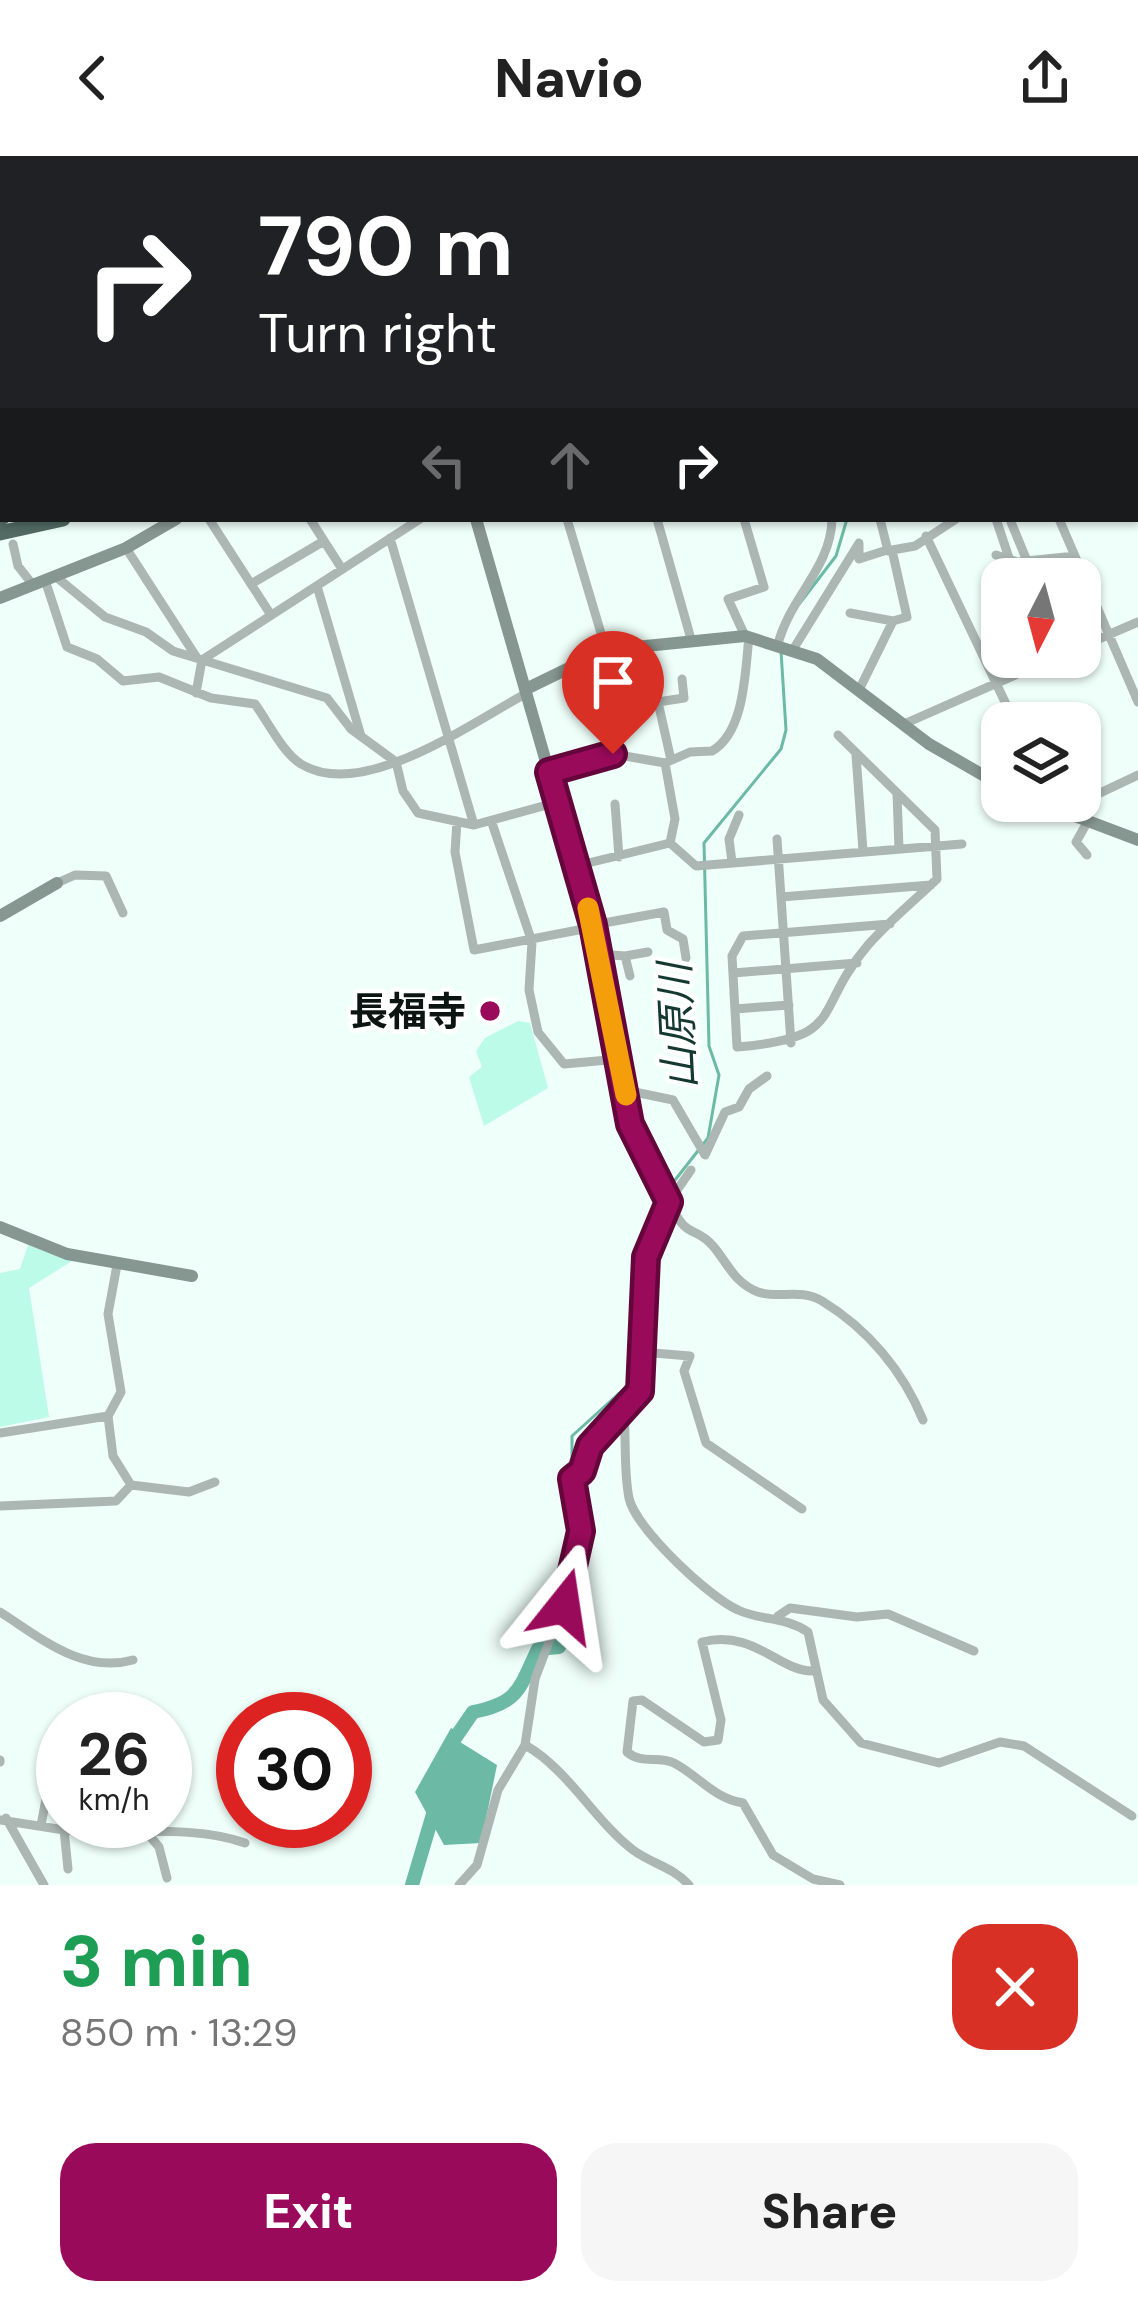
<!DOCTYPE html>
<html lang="en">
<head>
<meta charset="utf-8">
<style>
  body { margin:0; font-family:"DM Sans","Noto Sans JP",sans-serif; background:#f6f6f6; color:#222; height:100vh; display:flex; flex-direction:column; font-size:45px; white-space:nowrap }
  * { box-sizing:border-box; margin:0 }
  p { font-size:39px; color:#767676 }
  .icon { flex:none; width:66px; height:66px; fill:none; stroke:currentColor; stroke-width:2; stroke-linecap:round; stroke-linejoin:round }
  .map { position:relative; height:1729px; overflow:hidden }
  .details { display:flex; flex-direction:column; background:#fff; flex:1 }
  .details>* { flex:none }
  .top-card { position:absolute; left:0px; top:0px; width:1140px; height:366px; box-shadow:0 3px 9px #0004; background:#202124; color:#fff; overflow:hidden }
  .needle { width:78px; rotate:186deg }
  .fabs { position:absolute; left:981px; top:402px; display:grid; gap:24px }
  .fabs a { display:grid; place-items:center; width:120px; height:120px; border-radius:24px; background:#fff; box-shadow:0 3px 9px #0004; font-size:60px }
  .speed { position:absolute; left:36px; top:1536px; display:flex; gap:24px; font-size:60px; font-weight:700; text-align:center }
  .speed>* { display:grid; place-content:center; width:156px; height:156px; border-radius:50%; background:#fff; box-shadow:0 3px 9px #0004; line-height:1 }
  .speed small { font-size:30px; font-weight:400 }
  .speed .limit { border:18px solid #d22; background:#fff; color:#111 }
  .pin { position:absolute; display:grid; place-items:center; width:102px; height:102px; color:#fff; margin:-123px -51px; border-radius:50% 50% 50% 0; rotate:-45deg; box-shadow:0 0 12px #0007 }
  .pin .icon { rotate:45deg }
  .me { position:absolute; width:132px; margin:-66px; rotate:15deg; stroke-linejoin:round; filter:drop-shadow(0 0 9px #0008) }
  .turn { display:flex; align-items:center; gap:42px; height:252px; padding:0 60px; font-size:54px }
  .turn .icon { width:156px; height:156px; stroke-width:2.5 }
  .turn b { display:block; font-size:84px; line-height:102px }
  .lanes { display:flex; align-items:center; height:114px; padding:0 60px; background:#0003; justify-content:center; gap:60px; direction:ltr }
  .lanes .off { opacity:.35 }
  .round { display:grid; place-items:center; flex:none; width:126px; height:126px; border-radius:36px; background:#f6f6f6 }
  .head { display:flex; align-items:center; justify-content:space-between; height:204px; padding:0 60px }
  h1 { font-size:72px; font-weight:800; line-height:90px; color:#1e9e55 }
  .cta { display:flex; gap:24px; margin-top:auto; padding:24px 60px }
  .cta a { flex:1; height:138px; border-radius:36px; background:#9a0a5b; color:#fff; font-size:48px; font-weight:800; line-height:138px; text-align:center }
  .cta a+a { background:#f6f6f6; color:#222 }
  header { display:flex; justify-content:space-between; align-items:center; height:156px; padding:0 60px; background:#fff; font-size:54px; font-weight:800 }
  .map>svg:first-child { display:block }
  .green { fill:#bdfbe9 }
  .water { fill:#6cbaa5 }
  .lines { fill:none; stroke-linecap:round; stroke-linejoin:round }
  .stream { stroke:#6cbaa5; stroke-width:3 }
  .river { stroke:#6cbaa5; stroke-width:14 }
  .street { stroke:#acb7b4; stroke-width:9 }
  .secondary { stroke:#869691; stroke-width:12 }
  .highway { stroke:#536b64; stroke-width:15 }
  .route-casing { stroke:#64063b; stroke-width:30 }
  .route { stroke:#9a0a5b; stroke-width:21 }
  .slow { stroke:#f59e0b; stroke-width:21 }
  .poi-dot { fill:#9a0a5b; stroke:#fff; stroke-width:4.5 }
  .labels { text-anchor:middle; stroke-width:9; stroke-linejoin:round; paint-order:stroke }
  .poi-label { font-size:39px; font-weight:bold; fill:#0c1512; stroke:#fff; text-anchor:end }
  .water-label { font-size:42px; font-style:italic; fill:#153931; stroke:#fff }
</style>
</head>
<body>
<header><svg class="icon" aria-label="back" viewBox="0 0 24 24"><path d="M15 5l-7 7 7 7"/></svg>Navio<svg class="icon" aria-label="share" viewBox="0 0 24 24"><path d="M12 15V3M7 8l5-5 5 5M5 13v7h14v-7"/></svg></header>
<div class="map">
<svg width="1138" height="1729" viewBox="0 0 1138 1729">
  <rect width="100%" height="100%" fill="#effffa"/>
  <path class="green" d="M518,865L530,867L548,932L484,970L469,921L482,911L476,895L485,882Z
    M28,1089L72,1105L29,1132L49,1261L0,1271V1117L20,1113Z"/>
  <path class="water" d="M451,1572L463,1578L460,1586L497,1609L481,1687L444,1689L415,1636Z"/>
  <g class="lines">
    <path class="stream" d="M624,0L626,3
      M800,447L836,400L847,363
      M668,1033L708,982L719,919L709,890L704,687L781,593L786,574L781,495
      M636,1212L640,1103L663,1041
      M576,1448L590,1373L572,1305V1280L636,1222"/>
    <path class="river" d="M449,1591L473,1556C519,1547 519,1533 538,1493L559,1491L576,1448
      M412,1729L436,1648"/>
    <path class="street" d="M11,0L12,3
      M146,0L148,3
      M222,0L224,3
      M442,0L444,3
      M490,0L492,3
      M616,0L618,3
      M630,0L633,3
      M903,0L905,3
      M1039,0V1
      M187,3L192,0
      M269,3L274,0
      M505,3L513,0
      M736,3L737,0
      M1016,3L1020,0
      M1135,3L1138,1
      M0,123L3,122
      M1137,161L1138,160
      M0,175L3,174
      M1137,230L1138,232
      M1137,313L1138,312
      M0,327L3,325
      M0,335H3
      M209,363L271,459
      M310,363L342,413
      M567,363L606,494
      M657,363L691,483
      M744,363L764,431L728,443L745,480
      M880,363L888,395
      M996,363L1016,423
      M1059,363L1138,546
      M1011,366L1027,405
      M926,380L1015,567
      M390,382L474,669
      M13,388L18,410L33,429
      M126,392L197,502
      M996,399L1017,406L1075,400
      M55,420L105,461L146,476L173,495L327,542L351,573L396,606L403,635L418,657L474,669L558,646
      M45,424L67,491L97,503L123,525L159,521L211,542L255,548C268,566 283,597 301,608C362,646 471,567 527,537
      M251,428L324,385
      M317,430L361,580
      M850,457L893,465
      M778,488C790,441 831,412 832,363
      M1080,491L1138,466
      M794,492L859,387V403L884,395
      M860,532L893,465L907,461L892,394L915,390L956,363
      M196,537L202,504L420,363
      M904,568L1056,501
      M838,579L935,674L937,723C915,744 889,765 868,789C811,856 848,882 737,891L732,800L743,780L890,768
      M856,599L863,695
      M671,604L658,546L684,542L682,523
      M549,616L613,598L665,607
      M897,637L899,693
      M615,648L619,701
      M1062,655L1138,619
      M457,665L455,696L474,794L594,771
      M492,667L532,786L529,834L538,876L564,908L619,903
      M777,683L791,887
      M670,687L675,663L665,607L690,596L712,595C745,576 745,515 749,481
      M1087,699L1076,686L1088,665
      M732,706L729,683L739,659
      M576,710L670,687L696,710L962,688
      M57,727L75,719L106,720L123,757
      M781,741L931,729
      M593,769L664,756L667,774L683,783L686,802
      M599,798L625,800L630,820
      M625,800L648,796
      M733,817L857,807
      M735,853L789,849
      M625,934L673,944L705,999L725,956L739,951L749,933L767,920
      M669,1046C688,1086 694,1068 713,1090C727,1106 734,1127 758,1136C778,1143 801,1132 822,1145C868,1173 903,1215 923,1264
      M641,1196L690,1200L684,1215L706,1287L802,1353
      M623,1248C627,1278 623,1312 629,1342C635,1372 710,1442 738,1454C762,1465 784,1460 808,1476L823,1544L861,1587L939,1607L1000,1586L1024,1590L1132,1660
      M108,1260L113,1300L131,1329
      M0,1277L108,1260L121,1236L108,1158L117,1109
      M0,1350L116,1345L131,1329L189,1336L215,1326
      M0,1456C41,1482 82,1518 133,1504
      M778,1460L790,1452L857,1461L888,1458L974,1495
      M813,1515C780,1516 754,1473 702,1486L721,1564L718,1584L704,1586L642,1544L633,1545L627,1596C642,1609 658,1599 674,1607C699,1620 713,1642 743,1647L773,1699L813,1723L840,1729
      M525,1589C568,1613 594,1664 633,1694C652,1708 673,1711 689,1729
      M0,1604V1606
      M6,1662L44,1729
      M0,1664L64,1674L68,1713
      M41,1669L46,1643L63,1645
      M64,1674C122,1679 192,1668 245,1687
      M149,1679L159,1691L167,1722
      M459,1729L477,1709L498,1634L525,1589L535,1523L573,1422L581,1375L572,1323L590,1290L640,1235L646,1101L661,1057L691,1014"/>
    <path class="secondary" d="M359,0L360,3
      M476,363L593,769L630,968L669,1046
      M0,442L126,392L176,363
      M526,533L606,494L745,480L817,503L929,588L1002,630
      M1035,645L1138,684
      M0,760L57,727
      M0,1071L67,1098L192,1120"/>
    <path class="highway" d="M1059,3L1064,0
      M1083,3L1088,0
      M0,362L3,361
      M0,377L63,363"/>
  </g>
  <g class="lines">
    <defs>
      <path id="route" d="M564,1450L581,1375L572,1323L582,1315L590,1290L640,1235L646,1101L669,1046L630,968L593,769L549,616L613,598"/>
    </defs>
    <use href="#route" class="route-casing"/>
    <use href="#route" class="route"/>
    <path class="slow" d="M588,752L626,939"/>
  </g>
  <circle class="poi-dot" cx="490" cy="855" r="12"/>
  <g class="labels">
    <g class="poi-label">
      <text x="466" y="869">長福寺</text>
    </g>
    <g class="water-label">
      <text transform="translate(677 870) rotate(-93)" y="15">山原川</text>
    </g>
  </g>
</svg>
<div class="fabs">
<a><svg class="needle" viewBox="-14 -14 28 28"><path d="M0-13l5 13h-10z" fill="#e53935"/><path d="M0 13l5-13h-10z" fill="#767676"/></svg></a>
<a><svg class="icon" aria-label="layers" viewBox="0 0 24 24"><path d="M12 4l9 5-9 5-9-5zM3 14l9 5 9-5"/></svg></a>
</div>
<div class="speed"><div>26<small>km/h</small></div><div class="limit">30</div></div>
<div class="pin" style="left:613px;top:598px;background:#d93025"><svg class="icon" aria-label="arrive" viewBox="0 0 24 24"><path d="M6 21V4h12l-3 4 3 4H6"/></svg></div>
<svg class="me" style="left:564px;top:1450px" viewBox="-20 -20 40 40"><path d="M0-17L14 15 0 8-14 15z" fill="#9a0a5b" stroke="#fff" stroke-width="4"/></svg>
<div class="top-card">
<div class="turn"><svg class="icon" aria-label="right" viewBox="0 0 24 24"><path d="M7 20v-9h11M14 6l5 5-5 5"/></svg><div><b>790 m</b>Turn right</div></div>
<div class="lanes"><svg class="icon off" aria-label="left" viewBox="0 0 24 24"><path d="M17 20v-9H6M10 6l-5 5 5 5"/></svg><svg class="icon off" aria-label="ahead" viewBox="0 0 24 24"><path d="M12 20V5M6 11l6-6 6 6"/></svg><svg class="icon" aria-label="right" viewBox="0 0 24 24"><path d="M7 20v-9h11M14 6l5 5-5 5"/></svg></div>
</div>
</div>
<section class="details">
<div class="head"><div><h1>3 min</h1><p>850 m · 13:29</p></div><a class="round" style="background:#d93025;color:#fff"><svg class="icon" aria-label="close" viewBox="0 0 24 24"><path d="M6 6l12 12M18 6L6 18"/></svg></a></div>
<div class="cta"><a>Exit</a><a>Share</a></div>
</section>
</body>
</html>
